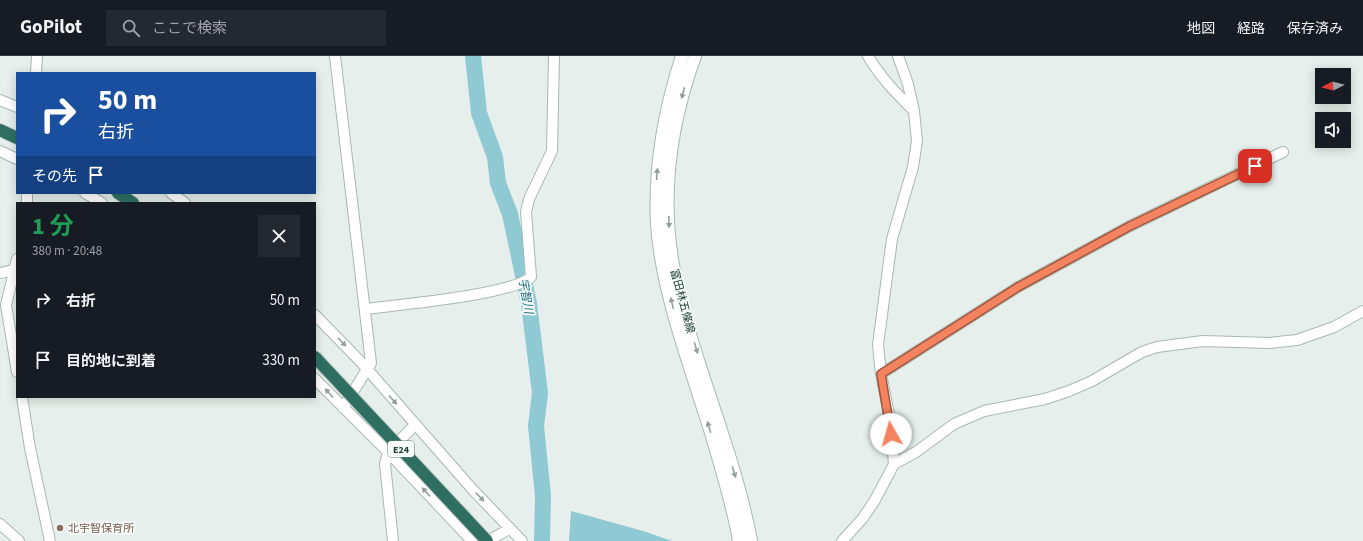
<!DOCTYPE html>
<html lang="ja">
<head>
<meta charset="utf-8">
<style>
  body { margin:0; font-family:"Source Sans 3","Noto Sans JP",sans-serif; background:#242831; color:#f1f3f6; height:100vh; display:flex; flex-direction:column; font-size:15px; white-space:nowrap }
  * { box-sizing:border-box; margin:0 }
  p { font-size:13px; color:#9ea1a6 }
  .icon { flex:none; width:22px; height:22px; fill:none; stroke:currentColor; stroke-width:2; stroke-linecap:round; stroke-linejoin:round }
  .map { position:relative; flex:1; overflow:hidden }
  .details { position:absolute; left:16px; top:146px; width:300px; height:196px; display:flex; flex-direction:column; background:#171b24; border-radius:0px; box-shadow:0 2px 10px #0003 }
  .details>* { flex:none }
  .banner { position:absolute; left:16px; top:16px; width:300px; height:122px; border-radius:0px; box-shadow:0 2px 10px #0003; background:#1a4fa0; color:#fff; overflow:hidden }
  .needle { width:26px; rotate:264deg }
  .tools { position:absolute; left:1315px; top:12px; display:grid; gap:8px }
  .tools a { display:grid; place-items:center; width:36px; height:36px; border-radius:0px; background:#171b24; box-shadow:0 2px 10px #0003; font-size:20px }
  .pin { position:absolute; display:grid; place-items:center; width:34px; height:34px; color:#fff; margin:-17px; border-radius:8px; box-shadow:0 2px 6px #0006 }
  .me { position:absolute; width:44px; margin:-22px; rotate:353deg; stroke-linejoin:round; filter:drop-shadow(0 0 3px #0008) }
  .turn { display:flex; align-items:center; gap:14px; height:84px; padding:0 16px; font-size:18px }
  .turn .icon { width:52px; height:52px; stroke-width:2.5 }
  .turn b { display:block; font-size:28px; line-height:34px }
  .then { display:flex; align-items:center; height:38px; padding:0 16px; background:#0003; gap:8px; font-size:15px }
  .round { display:grid; place-items:center; flex:none; width:42px; height:42px; border-radius:0px; background:#242831 }
  .headline { display:flex; align-items:center; justify-content:space-between; height:68px; padding:0 16px }
  h1 { font-size:24px; font-weight:700; line-height:30px; color:#1e9e55 }
  ul { padding:0; list-style:none }
  li { display:flex; align-items:center; gap:12px; height:60px; padding:0 16px }
  li div { flex:1 }
  li b { display:block; font-size:15px }
  li em { font-style:normal }
  header { display:flex; align-items:center; gap:24px; box-sizing:border-box; height:56px; padding:0 20px; background:#171b24; border-bottom:1px solid #363941 }
  header strong { font-size:19px }
  nav { display:flex; gap:22px; margin-inline-start:auto; font-size:14px }
  .search { width:280px; height:36px; background:#242831; display:flex; align-items:center; gap:10px; box-sizing:border-box; padding:0 14px; border-radius:0px; color:#9ea1a6; font-size:15px }
  .map>svg:first-child { display:block }
  .water { fill:#8ec9d4 }
  .lines { fill:none; stroke-linecap:round; stroke-linejoin:round }
  .river { stroke:#8ec9d4; stroke-width:16 }
  .minor-casing { stroke:#a8b8b2; stroke-width:12 }
  .secondary-casing { stroke:#a4bbb3; stroke-width:14 }
  .motorway-casing { stroke:#c2cac8; stroke-width:14 }
  .minor { stroke:#fff; stroke-width:10 }
  .secondary { stroke:#fff; stroke-width:12 }
  .motorway { stroke:#2f6f62; stroke-width:12 }
  .motorway-bridge-casing { stroke:#c2cac8; stroke-width:14; stroke-linecap:butt }
  .motorway-bridge { stroke:#2f6f62; stroke-width:12 }
  .oneway { fill:#92a09c }
  .route-casing { stroke:#9f563e; stroke-width:10 }
  .route { stroke:#f4845f; stroke-width:7 }
  .education-dot { fill:#8d6e63; stroke:#f7fbf9; stroke-width:1.5 }
  .labels { text-anchor:middle; stroke-width:3.5; stroke-linejoin:round; paint-order:stroke }
  .shield { fill:#f7fbf9; stroke:#637a73; stroke-width:1 }
  .shield-label { font-size:10px; font-weight:bold; fill:#24423a }
  .street-label { font-size:11px; fill:#24423a; stroke:#f7fbf9 }
  .education-label { font-size:11px; fill:#785e54; stroke:#f7fbf9; text-anchor:start }
  .water-label { font-size:12px; font-style:italic; fill:#1c6f80; stroke:#f7fbf9 }
</style>
</head>
<body>
<header>
<strong>GoPilot</strong>
<div class="search"><svg class="icon" aria-label="search" viewBox="0 0 24 24"><circle cx="10" cy="10" r="6"/><path d="M15 15l6 6"/></svg>ここで検索</div>
<nav><a>地図</a><a>経路</a><a>保存済み</a></nav>
</header>
<div class="map">
<svg width="1363" height="485" viewBox="0 0 1363 485">
  <rect width="100%" height="100%" fill="#e6efeb"/>
  <path class="water" d="M571,455L643,475L672,485H569Z"/>
  <g class="lines">
    <path class="river" d="M473,0L479,57L495,101L498,127L510,158L529,248L540,337L536,370L543,440L542,485"/>
    <defs>
      <path id="minor" d="M335,0L371,307L343,352
        M868,0C880,21 897,38 914,55
        M36,17L37,0
        M0,44L17,51
        M0,95L17,103
        M85,137L102,147
        M171,137L185,147
        M27,147V137
        M17,203L6,249L17,316
        M0,217L14,214
        M365,253C396,249 512,239 531,221L526,156L529,143L552,95L554,0
        M315,259L360,305L473,434L522,485
        M881,318L1018,231L1130,170L1283,96
        M315,323L388,396L472,485
        M22,341L30,392L50,485
        M894,408L890,363L881,318L878,289L892,183L913,111L917,85L914,55L908,28L898,0
        M0,468L19,485
        M393,485L385,408L388,396L415,369
        M488,485L509,473
        M842,485L863,462L875,444L894,408L916,396L954,368L984,355L1045,343L1069,335L1092,325L1142,296L1157,291L1203,285L1269,287L1297,284L1334,271L1363,255"/>
      <path id="secondary" d="M682,0C664,55 654,111 657,169C662,237 691,312 711,377C721,412 733,448 739,485
        M695,0C670,69 660,142 674,214C692,306 734,393 751,485"/>
      <path id="motorway" d="M0,74L17,82
        M118,137L133,147"/>
    </defs>
    <use href="#minor" class="minor-casing"/>
    <use href="#secondary" class="secondary-casing"/>
    <use href="#motorway" class="motorway-casing"/>
    <use href="#minor" class="minor"/>
    <use href="#secondary" class="secondary"/>
    <use href="#motorway" class="motorway"/>
    <defs>
      <path id="motorway-bridge" d="M315,301L487,485"/>
    </defs>
    <use href="#motorway-bridge" class="motorway-bridge-casing"/>
    <use href="#motorway-bridge" class="motorway-bridge"/>
  </g>
  <defs><path id="oneway-solid" d="M-6-.8H1V-3.2L6.5 0L1 3.2V.8H-6Z"/></defs>
  <g class="oneway">
    <use href="#oneway-solid" transform="translate(683 37) rotate(105)"/>
    <use href="#oneway-solid" transform="translate(657 118) rotate(-86)"/>
    <use href="#oneway-solid" transform="translate(669 166) rotate(88)"/>
    <use href="#oneway-solid" transform="translate(672 247) rotate(-103)"/>
    <use href="#oneway-solid" transform="translate(342 286) rotate(46)"/>
    <use href="#oneway-solid" transform="translate(696 292) rotate(73)"/>
    <use href="#oneway-solid" transform="translate(329 337) rotate(-133)"/>
    <use href="#oneway-solid" transform="translate(393 344) rotate(48)"/>
    <use href="#oneway-solid" transform="translate(709 371) rotate(-107)"/>
    <use href="#oneway-solid" transform="translate(734 416) rotate(73)"/>
    <use href="#oneway-solid" transform="translate(426 436) rotate(-133)"/>
    <use href="#oneway-solid" transform="translate(480 441) rotate(46)"/>
  </g>
  <g class="lines">
    <defs>
      <path id="route" d="M891,378L881,318L1018,231L1130,170L1255,110"/>
    </defs>
    <use href="#route" class="route-casing"/>
    <use href="#route" class="route"/>
  </g>
  <circle class="education-dot" cx="60" cy="472" r="4"/>
  <g class="labels">
    <rect class="shield" x="388" y="385" width="26" height="16" rx="3"/>
    <g class="shield-label">
      <text x="401" y="397">E24</text>
    </g>
    <g class="street-label">
      <text transform="translate(683 245) rotate(75)" y="4">富田林五條線</text>
    </g>
    <g class="education-label">
      <text x="68" y="476">北宇智保育所</text>
    </g>
    <g class="water-label">
      <text transform="translate(526 240) rotate(80)" y="4">宇智川</text>
    </g>
  </g>
</svg>
<div class="tools">
<a><svg class="needle" viewBox="-14 -14 28 28"><path d="M0-13l5 13h-10z" fill="#e53935"/><path d="M0 13l5-13h-10z" fill="#9ea1a6"/></svg></a>
<a><svg class="icon" aria-label="sound" viewBox="0 0 24 24"><path d="M4 9h4l5-4v14l-5-4H4zM17 9q2 3 0 6"/></svg></a>
</div>
<div class="pin" style="left:1255px;top:110px;background:#d93025"><svg class="icon" aria-label="arrive" viewBox="0 0 24 24"><path d="M6 21V4h12l-3 4 3 4H6"/></svg></div>
<svg class="me" style="left:891px;top:378px" viewBox="-20 -20 40 40"><circle r="19" fill="#fff"/><path d="M0-13L10 11 0 6-10 11z" fill="#f4845f"/></svg>
<div class="banner">
<div class="turn"><svg class="icon" aria-label="right" viewBox="0 0 24 24"><path d="M7 20v-9h11M14 6l5 5-5 5"/></svg><div><b>50 m</b>右折</div></div>
<div class="then">その先<svg class="icon" aria-label="arrive" viewBox="0 0 24 24"><path d="M6 21V4h12l-3 4 3 4H6"/></svg></div>
</div>
<section class="details">
<div class="headline"><div><h1>1 分</h1><p>380 m · 20:48</p></div><a class="round"><svg class="icon" aria-label="close" viewBox="0 0 24 24"><path d="M6 6l12 12M18 6L6 18"/></svg></a></div>
<ul>
<li><svg class="icon" aria-label="right" viewBox="0 0 24 24"><path d="M7 20v-9h11M14 6l5 5-5 5"/></svg><div><b>右折</b></div><em>50 m</em></li>
<li><svg class="icon" aria-label="arrive" viewBox="0 0 24 24"><path d="M6 21V4h12l-3 4 3 4H6"/></svg><div><b>目的地に到着</b></div><em>330 m</em></li>
</ul>
</section>
</div>
</body>
</html>
